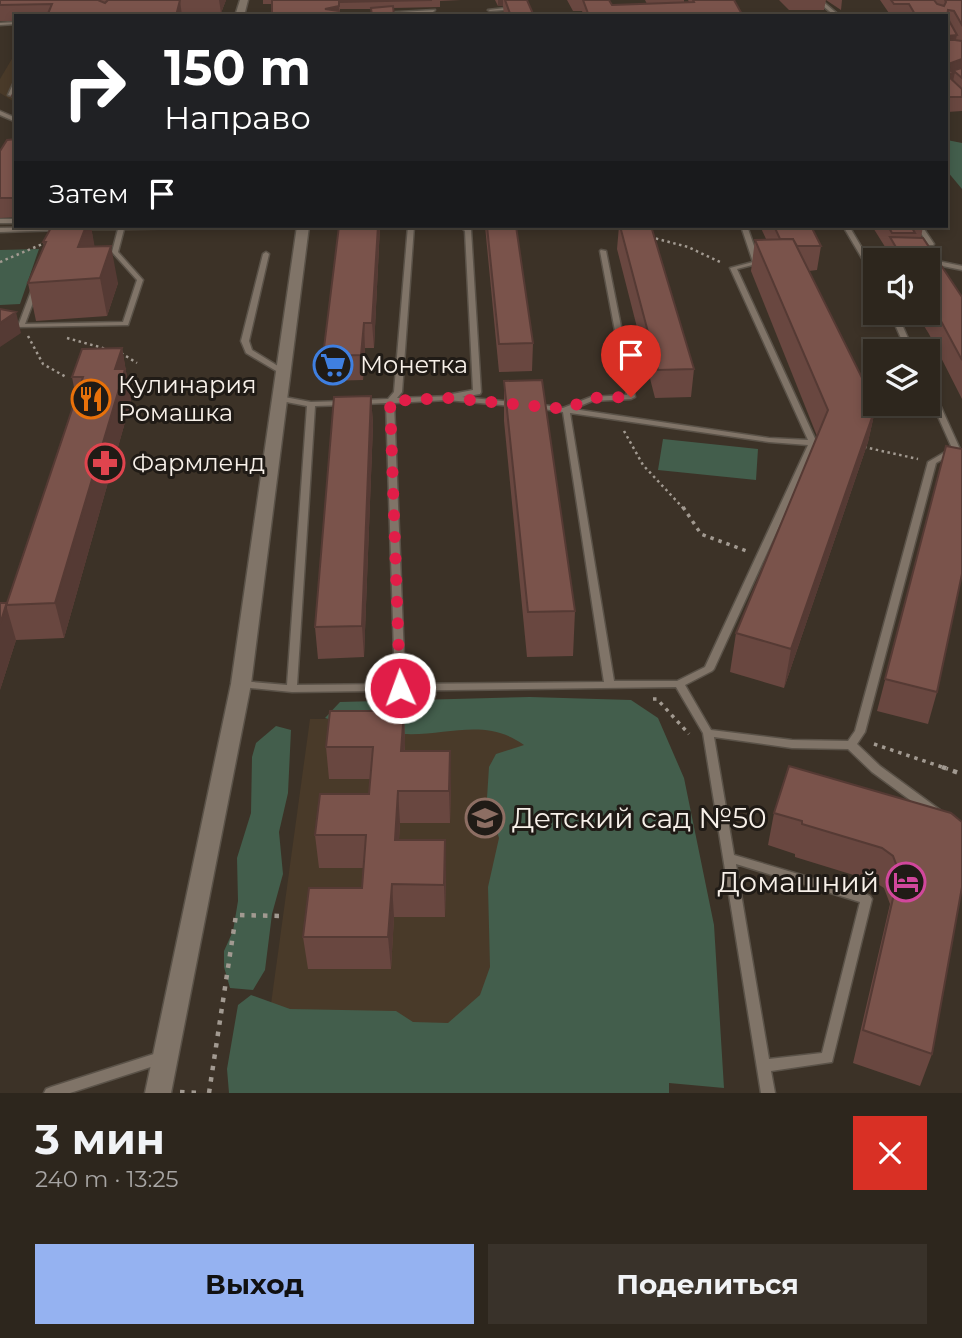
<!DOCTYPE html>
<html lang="ru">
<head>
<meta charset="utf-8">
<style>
  body { margin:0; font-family:Montserrat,sans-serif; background:#39322a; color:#f1f3f6; height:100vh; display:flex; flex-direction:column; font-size:26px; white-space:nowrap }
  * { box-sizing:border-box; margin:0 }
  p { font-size:23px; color:#a7a5a4 }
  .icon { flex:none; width:38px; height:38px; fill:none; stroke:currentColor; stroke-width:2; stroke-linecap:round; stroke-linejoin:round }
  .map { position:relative; height:1093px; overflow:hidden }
  .side { display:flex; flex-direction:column; background:#2d261d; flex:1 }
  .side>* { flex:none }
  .guide { position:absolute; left:14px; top:14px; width:934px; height:214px; border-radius:0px; box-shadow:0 4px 10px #0003,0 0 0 2px #48433b; background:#202124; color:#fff; overflow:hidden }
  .fabs { position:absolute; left:863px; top:248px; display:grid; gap:14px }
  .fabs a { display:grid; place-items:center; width:77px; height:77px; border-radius:0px; background:#2d261d; box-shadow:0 4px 10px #0003,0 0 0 2px #48433b; font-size:35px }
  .pin { position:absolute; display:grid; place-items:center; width:60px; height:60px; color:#fff; margin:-72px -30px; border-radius:50% 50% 50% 0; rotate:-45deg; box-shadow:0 0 7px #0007 }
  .pin .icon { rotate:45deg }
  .me { position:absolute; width:77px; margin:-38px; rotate:358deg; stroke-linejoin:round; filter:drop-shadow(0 0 5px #0008) }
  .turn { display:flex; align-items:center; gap:24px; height:147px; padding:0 35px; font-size:32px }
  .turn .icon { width:91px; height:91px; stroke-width:2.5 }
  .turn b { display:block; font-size:49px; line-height:60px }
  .then { display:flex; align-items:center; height:66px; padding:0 35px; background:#0003; gap:14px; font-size:26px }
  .round { display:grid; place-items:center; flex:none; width:74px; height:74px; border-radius:0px; background:#39322a }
  .headline { display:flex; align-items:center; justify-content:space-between; height:119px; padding:0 35px }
  h1 { font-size:42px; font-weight:700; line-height:52px }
  .primary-button { display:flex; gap:14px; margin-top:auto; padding:14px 35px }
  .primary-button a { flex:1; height:80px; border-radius:0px; background:#95b2f1; color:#111; font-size:28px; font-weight:700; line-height:80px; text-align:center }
  .primary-button a+a { background:#39322a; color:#f1f3f6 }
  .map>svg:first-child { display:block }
  .built { fill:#493a29 }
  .green { fill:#435e4c }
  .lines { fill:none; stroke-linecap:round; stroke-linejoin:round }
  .lane-casing { stroke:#5a5248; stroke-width:3 }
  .street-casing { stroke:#5a5248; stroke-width:3 }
  .path-far2 { stroke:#a29a91; stroke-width:2.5; stroke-dasharray:2.5 3.5; stroke-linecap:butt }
  .path-far1 { stroke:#a29a91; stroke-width:3.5; stroke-dasharray:3.5 5; stroke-linecap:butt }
  .path { stroke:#a29a91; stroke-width:4.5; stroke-dasharray:4.5 7; stroke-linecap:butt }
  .lane { fill:#807468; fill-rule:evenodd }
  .street { fill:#807468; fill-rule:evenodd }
  .wall { fill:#694740 }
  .shaded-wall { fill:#553a34 }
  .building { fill:#7a534b; stroke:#553a34; stroke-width:2 }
  .route { stroke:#e11d48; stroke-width:12; stroke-dasharray:0 21.6 }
  .labels { text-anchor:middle; stroke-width:6; stroke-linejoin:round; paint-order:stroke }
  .poi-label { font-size:24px; fill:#f7f0e9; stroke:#201b16; text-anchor:start }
  .near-poi-label { font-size:28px; fill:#f7f0e9; stroke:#201b16; text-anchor:start }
</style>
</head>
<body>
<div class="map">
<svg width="962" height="1093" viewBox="0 0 962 1093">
  <rect width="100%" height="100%" fill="#3c3227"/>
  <path class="built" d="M16,52V103L0,93V79Z
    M657,717L705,1067L265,1048L310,719Z"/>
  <path class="green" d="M947,131H950L947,140L962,143V189L947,171Z
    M39,249L20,304L0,305V250Z
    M663,439L758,449L756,480L658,470Z
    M530,697L631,700L658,718L684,778L714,925L724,1088L669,1083V1093H229L227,1069L238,1005L251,995L290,1009L396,1011L413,1022L448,1023L480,995L490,967L488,887L499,838L487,798L489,767L496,754L524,745C485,717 448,736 404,734C378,733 350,725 325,718L340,702Z
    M276,726L291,730L288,793L279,832L283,874L272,914L265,970L253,990L230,988L224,967V951L233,931L238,901L237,858L251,813L252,757L256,743Z"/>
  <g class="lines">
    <defs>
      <path id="lane" d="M521,0H525L528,8L490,11L488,10L523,6Z
        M816,0H821L840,16H835Z
        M435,10L433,12L363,16H328Z
        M16,22V24L0,25V23Z
        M16,81V89L14,94H16V97L8,95L14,82Z
        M0,111L16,118V122L0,115Z
        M0,219H16V223H0Z
        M82,226H198L195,228L124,229L118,252L143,280L128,325L19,327L18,326L32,289L35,287L38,289L25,324L123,322L137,280L112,252L118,229H80L79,228Z
        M408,226H414L402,392L397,398L451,396L452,394L473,390L465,231L460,226H467L471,230L481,392L480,394L462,397L513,402L517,404L513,406L447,400L394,403L405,684L604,682L563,412L537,408L533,406L537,404L563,408L591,397L627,395L600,251L601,250L606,251L635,397L631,399L592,401L573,409L769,438L808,440L730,268L753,262L741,226H747L760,263L737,269L817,443L714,669L712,671L685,685L711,730L792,740L848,741L855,731L928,462L952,448L928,394V385L932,387L960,449L936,463L865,732L857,744L880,766L940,810L941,813L940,816L936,817L932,816L872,772L848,749L792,748L714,737L734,855L866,894L870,896L872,899L832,1062L771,1071L775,1093H761L703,733L676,687L292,692L241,687L238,686L236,684L238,682L241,681L287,685L307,406L276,400L275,398L276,396H279L311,402L345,401L349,403L345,405L315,406L297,685L395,684L386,403L363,404L359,402L363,400L388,399L394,392ZM570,413L769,442L808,445L705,667L677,681H614ZM736,864L860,902L822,1053L769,1059Z
        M843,226H849L866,255H896L899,257L896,259H868L875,270V278L873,277Z
        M916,226H922L934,244L933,245H929Z
        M61,227L64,229L63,230L0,232V228Z
        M266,252L269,254L249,341L252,350L286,371L287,373L283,375L246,353L241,341L263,254Z
        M928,259L962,266V270L928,263V261H925Z
        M890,313H897L914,352H907Z
        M160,1052L165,1054L166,1058L165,1062L160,1064L70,1093H44L46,1089L51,1087Z"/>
      <path id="street" d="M240,0H248L244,16H235Z
        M297,226H309L251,684L171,1093H145L231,684Z"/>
    </defs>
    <use href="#lane" class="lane-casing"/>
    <use href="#street" class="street-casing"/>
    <path class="path-far2" d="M562,226L623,229
      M650,237L688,247L722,263
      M0,262L45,243
      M28,336L43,364L66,377
      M67,338L110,350
      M121,353L137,363
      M624,431L643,465L684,509
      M864,447L918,459"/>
    <path class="path-far1" d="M683,507L701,534L749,552
      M653,699H657L689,734
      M874,744L948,769"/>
    <path class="path" d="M942,767L962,774
      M180,1092L199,1093
      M209,1093L236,915L283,916"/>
    <use href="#lane" class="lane"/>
    <use href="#street" class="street"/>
  </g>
  <path class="wall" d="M0,0H226L221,13H182V16H16V21H0Z
    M263,0H461L440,1V7L393,8L394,16H372L371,9H340V16L272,4H263Z
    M495,0H527L534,16H504L503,6H498Z
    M567,0H609L612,5L647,4L645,0H684V3L689,2L688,0H734L743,16H584L582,11H573Z
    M779,0H826L824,10H789Z
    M826,0H842L841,10Z
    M880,0H962V111L947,112V16H891Z
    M16,87V114L12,96Z
    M16,139V217L0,218V151Z
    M91,226L94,247L118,283L107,316L36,321L28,283L44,246L43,242Z
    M380,226L374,348H365L363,380L325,381L323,356Z
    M485,226H516L533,343L532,371L499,372Z
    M619,226H651L694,369L691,397L655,398L617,249Z
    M760,226H811L821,246L817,270L809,271L876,406L868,442L784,688L730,672L736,633L817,436L751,271L755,240L766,239Z
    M872,226H923L921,238L962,297V399L929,334L916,313H928V261H885L887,250Z
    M122,348L131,401L64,638L16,640L0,690L7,603L76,398L72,377Z
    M504,381L575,611L573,656L527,657L504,421Z
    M371,396L373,425L364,657L318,659L315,627Z
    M946,446L937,692L928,724L877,711Z
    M404,711L405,751L451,784L450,823H400L399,840L446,872L445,917H394L391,969H308L303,937L362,888L363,868H319L315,835L369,794L370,779H329L326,747Z
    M774,813H951L932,1054L920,1086L853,1063L890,904L884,888L873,881L795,857V854L768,845Z"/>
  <path class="shaded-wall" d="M180,0L182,16H176Z
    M219,0H226L221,13Z
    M498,0H503V6H498Z
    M339,6L340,16L325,9Z
    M957,35L954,48L947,49L948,36Z
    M962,59V69L955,72L952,86L947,89L948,64Z
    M86,226H91L96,254L78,247Z
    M378,226H380L374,348L372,323Z
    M111,246L118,283L107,316L100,278Z
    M16,312L21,333L0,347V323Z
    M364,323L365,348L363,380L361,355Z
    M122,348L131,401L64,638L55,603L115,369Z
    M371,396L373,425L364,657L362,626Z
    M876,406L868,442L784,688L791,649Z
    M6,605L16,640L0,690V624Z
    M404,711L405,743L403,784L401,751Z
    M450,751L451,784L450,823L449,791Z
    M398,791L400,823L397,872L395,840Z
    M445,840L446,872L445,917L444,885Z
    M392,884L394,917L391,969L388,937Z"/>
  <path class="building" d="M0,0H98L105,3L108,0H180L176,16H47L52,4L0,5Z
    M272,0H432L339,2V6L325,9L339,11V16H272Z
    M505,0H527L534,16H511Z
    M583,0H609L612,5L694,2L693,0H734L743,16H589Z
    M891,0H934L937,4L944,6L946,2L945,0H962V25L954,11L948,10L947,17L957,35L948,36L947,39L962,41V59L948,64L951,71L962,68V78L955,72L947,75L962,89V97H947V16H916L909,4H894Z
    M393,6L394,16H372L371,8Z
    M16,87V98L12,96Z
    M16,139V195L14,198H0V151L7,140Z
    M52,226H86L78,247L111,246L100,278L28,283L46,242H43Z
    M339,226H378L372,323H364L361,355L323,356Z
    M487,226H516L533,343L499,344Z
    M620,226H651L694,369L658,370Z
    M774,226H811L821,246H797L793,239H780Z
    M888,226H911L915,233H892Z
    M890,237L923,238L962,297V360L928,297V261H904Z
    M793,239L876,406L791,649L736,633L828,410L755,240Z
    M0,309L16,312L0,323Z
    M122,348L115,369H125L55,603L6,605L0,624V603H7L83,377H72L82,349Z
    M542,380L575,611L528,612L504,381Z
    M371,396L362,626L315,627L334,397Z
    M946,446L962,449V574L937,692L885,679Z
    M330,711H404L401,751H450L449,791H398L395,840H445L444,885L392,884L388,937H303L309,888H362L366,835H315L320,794H369L373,747H326Z
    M789,766L951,813L962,822V887L932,1054L863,1030L899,872L893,856L882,848L802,824V821L774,813Z"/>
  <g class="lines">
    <path class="route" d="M400,688L390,401L447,398L566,409L591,398L631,397"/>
  </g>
  <defs>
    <symbol id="supermarket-ring" viewBox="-11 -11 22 22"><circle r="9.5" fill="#201b16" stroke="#3f7fe0" stroke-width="1.5"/><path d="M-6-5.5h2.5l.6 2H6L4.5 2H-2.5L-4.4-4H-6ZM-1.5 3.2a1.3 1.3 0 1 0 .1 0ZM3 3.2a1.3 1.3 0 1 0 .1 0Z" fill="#3f7fe0"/></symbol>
    <symbol id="restaurant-ring" viewBox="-11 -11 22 22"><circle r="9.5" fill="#201b16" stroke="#e8710a" stroke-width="1.5"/><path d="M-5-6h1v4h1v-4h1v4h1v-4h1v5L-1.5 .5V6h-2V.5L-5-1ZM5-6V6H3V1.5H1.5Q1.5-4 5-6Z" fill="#e8710a"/></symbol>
    <symbol id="pharmacy-ring" viewBox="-11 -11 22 22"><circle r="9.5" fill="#201b16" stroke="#e0444e" stroke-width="1.5"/><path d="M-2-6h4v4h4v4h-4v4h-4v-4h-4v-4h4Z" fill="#e0444e"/></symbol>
    <symbol id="school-ring" viewBox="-11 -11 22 22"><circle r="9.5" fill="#201b16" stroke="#8d6e63" stroke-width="1.5"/><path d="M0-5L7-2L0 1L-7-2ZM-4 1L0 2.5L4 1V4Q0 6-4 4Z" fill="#8d6e63"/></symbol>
    <symbol id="hotel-ring" viewBox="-11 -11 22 22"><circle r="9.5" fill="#201b16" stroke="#d1479c" stroke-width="1.5"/><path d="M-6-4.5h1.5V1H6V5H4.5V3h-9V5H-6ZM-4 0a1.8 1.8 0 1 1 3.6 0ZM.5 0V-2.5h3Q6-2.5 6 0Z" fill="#d1479c"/></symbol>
  </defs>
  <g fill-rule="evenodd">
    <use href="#supermarket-ring" x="311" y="343" width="44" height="44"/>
    <use href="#restaurant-ring" x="69" y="377" width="44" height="44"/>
    <use href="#pharmacy-ring" x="83" y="441" width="44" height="44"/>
    <use href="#school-ring" x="463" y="796" width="44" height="44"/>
    <use href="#hotel-ring" x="884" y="860" width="44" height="44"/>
  </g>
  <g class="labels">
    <g class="poi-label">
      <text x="360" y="373">Монетка</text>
      <text x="118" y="393">Кулинария<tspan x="118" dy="28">Ромашка</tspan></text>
      <text x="132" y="471">Фармленд</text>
    </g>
    <g class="near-poi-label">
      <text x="512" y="828">Детский сад №50</text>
      <text x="879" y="892" text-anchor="end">Домашний</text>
    </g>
  </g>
</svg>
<div class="fabs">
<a><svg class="icon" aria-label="sound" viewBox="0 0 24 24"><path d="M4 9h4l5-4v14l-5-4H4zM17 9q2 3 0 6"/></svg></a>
<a><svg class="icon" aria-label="layers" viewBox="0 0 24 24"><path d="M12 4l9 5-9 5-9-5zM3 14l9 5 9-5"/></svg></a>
</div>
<div class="pin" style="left:631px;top:397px;background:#d93025"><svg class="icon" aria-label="arrive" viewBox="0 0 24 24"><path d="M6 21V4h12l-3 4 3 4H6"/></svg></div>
<svg class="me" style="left:400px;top:688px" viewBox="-20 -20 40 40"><circle r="17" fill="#e11d48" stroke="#fff" stroke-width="3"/><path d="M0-11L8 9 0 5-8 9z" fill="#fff"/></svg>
<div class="guide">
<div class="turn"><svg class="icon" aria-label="right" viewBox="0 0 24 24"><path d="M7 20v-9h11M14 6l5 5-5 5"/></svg><div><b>150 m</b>Направо</div></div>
<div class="then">Затем<svg class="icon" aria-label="arrive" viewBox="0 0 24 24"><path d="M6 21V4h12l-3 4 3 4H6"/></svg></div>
</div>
</div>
<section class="side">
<div class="headline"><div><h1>3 мин</h1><p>240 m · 13:25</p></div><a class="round" style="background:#d93025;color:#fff"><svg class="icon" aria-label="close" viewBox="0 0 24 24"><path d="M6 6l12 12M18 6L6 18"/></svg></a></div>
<div class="primary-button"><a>Выход</a><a>Поделиться</a></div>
</section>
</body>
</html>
